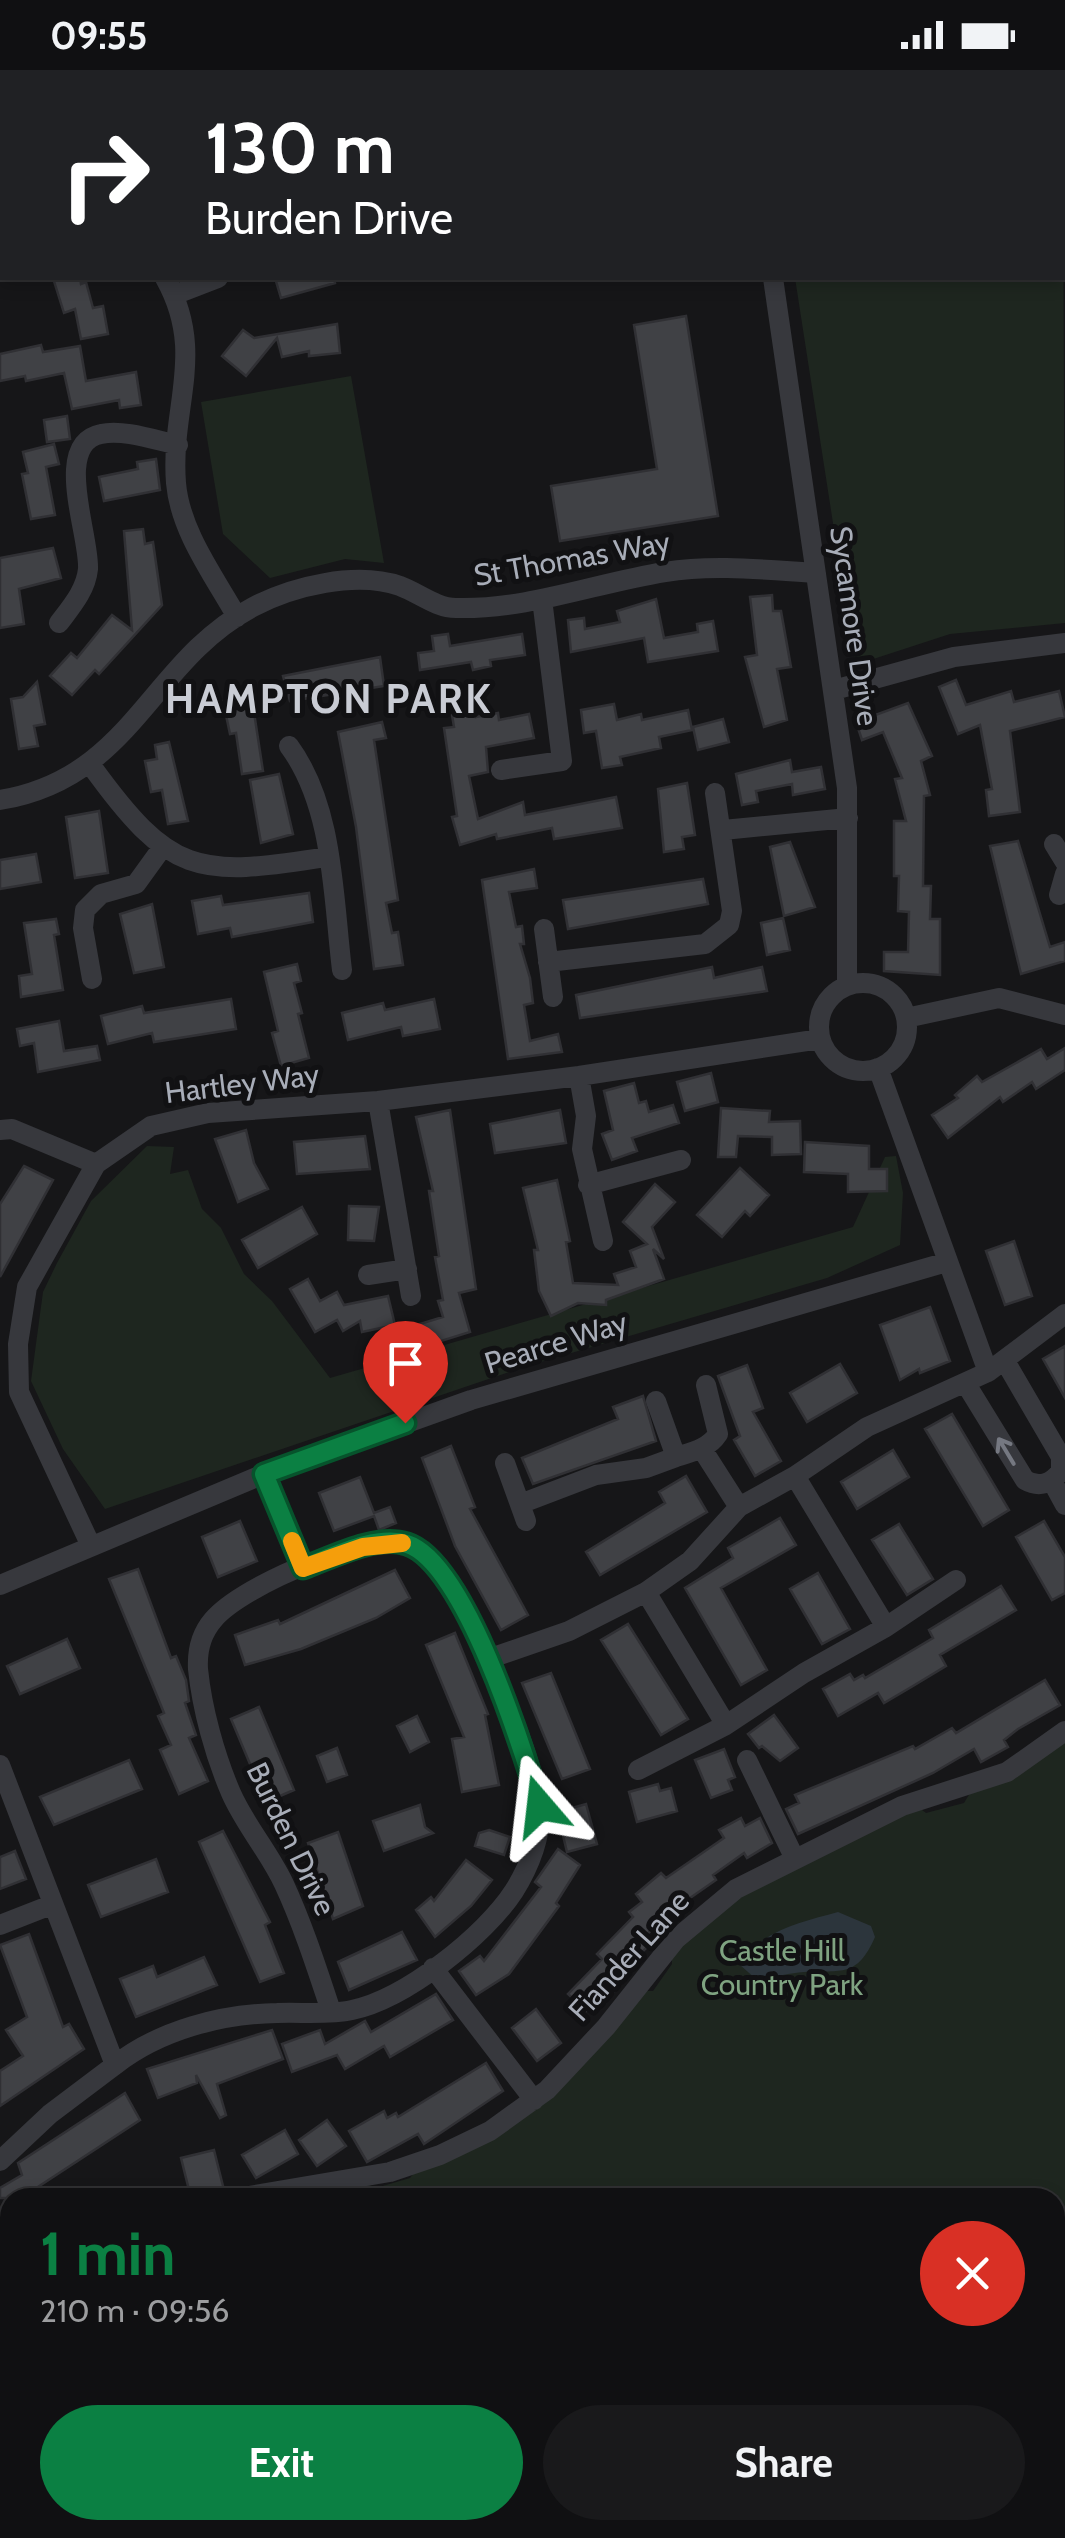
<!DOCTYPE html>
<html lang="en">
<head>
<meta charset="utf-8">
<style>
  body { margin:0; font-family:Cabin,sans-serif; background:#19191b; color:#f1f3f6; height:100vh; display:flex; flex-direction:column; font-size:38px; white-space:nowrap }
  * { box-sizing:border-box; margin:0 }
  p { font-size:32px; color:#9c9d9f }
  .icon { flex:none; width:55px; height:55px; fill:none; stroke:currentColor; stroke-width:2; stroke-linecap:round; stroke-linejoin:round }
  .map { position:relative; flex:1; overflow:hidden }
  .drawer { position:absolute; left:0px; top:2118px; width:1065px; height:352px; display:flex; flex-direction:column; background:#101012; border-radius:30px 30px 0 0; box-shadow:0 5px 15px #0003,0 0 0 2px #303032 }
  .drawer>* { flex:none }
  .banner { position:absolute; left:0px; top:0px; width:1065px; height:210px; box-shadow:0 5px 15px #0003,0 0 0 2px #303032; background:#202124; color:#fff; overflow:hidden }
  .pin { position:absolute; display:grid; place-items:center; width:85px; height:85px; color:#fff; margin:-102px -42px; border-radius:50% 50% 50% 0; rotate:-45deg; box-shadow:0 0 10px #0007 }
  .pin .icon { rotate:45deg }
  .me { position:absolute; width:110px; margin:-55px; rotate:343deg; stroke-linejoin:round; filter:drop-shadow(0 0 8px #0008) }
  .turn { display:flex; align-items:center; gap:35px; height:210px; padding:0 40px; font-size:45px }
  .turn .icon { width:130px; height:130px; stroke-width:2.5 }
  .turn b { display:block; font-size:70px; line-height:85px }
  .round { display:grid; place-items:center; flex:none; width:105px; height:105px; border-radius:52px; background:#19191b }
  .summary { display:flex; align-items:center; justify-content:space-between; height:170px; padding:0 40px }
  h1 { font-size:60px; font-weight:700; line-height:75px; color:#0b8043 }
  .button { display:flex; gap:20px; margin-top:auto; padding:20px 40px }
  .button a { flex:1; height:115px; border-radius:60px; background:#0b8043; color:#fff; font-size:40px; font-weight:700; line-height:115px; text-align:center }
  .button a+a { background:#19191b; color:#f1f3f6 }
  .status { display:flex; justify-content:space-between; align-items:center; height:70px; padding:0 50px; background:#101012; direction:ltr }
  .status svg { height:28px; fill:currentColor }
  .map>svg:first-child { display:block }
  .green { fill:#1e261f }
  .water { fill:#2c353c }
  .building { fill:#404145; stroke:#303034; stroke-width:2.5 }
  .lines { fill:none; stroke-linecap:round; stroke-linejoin:round }
  .minor { stroke:#37383d; stroke-width:20 }
  .oneway { stroke:#757881 }
  .route-casing { stroke:#07532c; stroke-width:25 }
  .route { stroke:#0b8043; stroke-width:18 }
  .slow { stroke:#f59e0b; stroke-width:18 }
  .labels { text-anchor:middle; stroke-width:10; stroke-linejoin:round; paint-order:stroke }
  .street-label { font-size:30px; fill:#a8adb8; stroke:#111113 }
  .park-label { font-size:30px; fill:#7fa381; stroke:#111113 }
  .district-label { font-size:40px; font-weight:bold; letter-spacing:2.5px; fill:#c9ccd4; stroke:#111113 }
</style>
</head>
<body>
<div class="status"><b>09:55</b><svg viewBox="0 0 49 12"><path d="M0 12V9h3v3zM5 12V6h3v6zM10 12V3h3v9zM15 12V0h3v12zM26 1h20v11H26zM47 4h2v5h-2z"/></svg></div>
<div class="map">
<svg width="1065" height="2468" viewBox="0 0 1065 2468">
  <rect width="100%" height="100%" fill="#161618"/>
  <path class="green" d="M1063,107L1065,553L950,564L855,595L795,208H1062Z
    M351,306L384,493L345,489L270,508L223,464L201,332Z
    M147,1076L174,1077L170,1104L188,1100L202,1139L221,1158L244,1204L272,1231L330,1308L853,1157L885,1087L896,1086L903,1123L900,1175L827,1208L527,1296L105,1439L63,1379L31,1311L43,1222L57,1193L91,1131Z
    M1065,1671V2381L1055,2389V2128H274L367,2114L376,2118L410,2108L415,2101L489,2069L645,1921H653L672,1894V1883L737,1827L917,1736L926,1743L964,1733L970,1723L1032,1696Z
    M0,2375L10,2386V2460H588L574,2468H0Z
    M612,2460H966L956,2468H618Z"/>
  <path class="water" d="M838,1842L871,1856L875,1867C857,1908 842,1900 804,1902C788,1903 773,1908 757,1910L739,1894C762,1860 802,1852 838,1842Z"/>
  <path class="building" d="M53,208H80L81,214L86,212L93,238L103,236L108,264L81,269L75,239L64,243Z
    M275,208H334L335,213L281,228Z
    M686,246L718,446L560,471L551,416L657,399L634,255Z
    M337,254L340,283L309,286V281L282,287L277,268L246,306L222,286L243,260L254,268Z
    M41,275L43,282L80,276L86,311L136,302L141,335L120,338L119,330L72,339L64,303L26,311L25,306L0,311V284Z
    M67,346L70,369L47,372L44,350Z
    M54,374L59,394L46,397L55,445L31,449L22,404L28,403L23,382Z
    M156,389L160,420L104,431L99,407L138,399L137,392Z
    M143,459L145,474L153,472L162,535L99,604L95,600L72,625L50,606L71,583L77,588L112,545L132,560L124,461Z
    M53,478L61,508L19,519L24,554L0,558V488Z
    M772,525L773,541H781L791,597L777,599L787,650L764,657L745,587L757,585L750,527Z
    M656,529L664,568L698,562L697,554L713,551L718,581L648,592L644,568L571,582L568,550L584,548L585,559L620,552L617,541Z
    M448,564L450,576L522,564L525,585L490,590L491,596L473,600L471,592L420,600L418,583L434,581L432,566Z
    M380,587L384,616L290,631L283,606Z
    M956,610L966,635L1011,621L1014,632L1059,621L1065,647L1010,661L1020,742L989,746L986,720L992,719L980,655L958,664L939,617Z
    M37,612L45,654L34,656L38,676L19,679L11,629L23,627Z
    M250,616L263,701L242,704L236,663L230,664L223,631L234,629L232,620Z
    M908,633L932,686L921,691L930,725L924,726L923,816H931L930,849H940V905L884,901V882H908L909,842L898,841L899,806H894V751H906L895,709L902,708L883,662L862,670L856,652Z
    M614,634L617,650L641,644L642,650L688,640L692,660L659,667L661,678L620,687L622,695L602,698L596,661L584,663L581,640Z
    M476,641V647L498,643L499,650L529,644L534,668L486,677L488,702L469,706L478,749L523,732L525,745L616,727L622,758L554,769L552,758L497,769L496,764L460,775L452,747L457,746L444,658L454,657L452,645Z
    M723,649L729,672L698,680L693,657Z
    M382,652L386,668L374,670L398,830L386,833L392,863L398,862L403,895L374,899L356,757L338,662Z
    M169,672L188,751L168,754L162,720L151,722L145,691L157,689L155,675Z
    M790,690L792,702L821,697L825,719L793,725L792,714L756,721L758,732L742,735L736,704Z
    M279,704L293,764L261,773L250,710Z
    M687,713L695,765L682,767L684,779L664,782L658,719Z
    M99,741L108,803L75,808L66,747Z
    M1018,771L1050,877L1065,872V891L1021,904L990,776Z
    M790,772L815,837L784,846L770,777Z
    M36,784L41,812L0,819V790Z
    M534,799L537,818L509,822L516,857L522,856L524,874H520L530,908L533,933L524,935L530,971L558,964L562,982L508,989L482,810Z
    M703,809L708,834L568,859L563,830Z
    M309,823L313,852L232,867L230,858L198,864L192,831L221,826L223,835Z
    M152,834L164,897L134,903L120,844Z
    M783,848L790,880L767,885L761,853Z
    M56,849L59,864L54,865L63,920L21,927L19,906L32,904L24,853Z
    M297,894L301,911L294,913L302,943L298,944L309,988L281,996L272,963L278,961L264,902Z
    M712,897L714,908L762,897L767,921L580,948L576,925Z
    M231,929L236,959L154,972L152,963L108,974L101,946L142,936L144,943Z
    M434,929L440,959L403,966L401,957L348,970L342,943L383,933L385,940Z
    M59,951L64,981L97,976L100,990L38,1002L34,973L20,976L17,959Z
    M1065,978V1000L1036,1019L1032,1012L1003,1032L1000,1027L948,1068L932,1045L958,1028L955,1025L977,1006L982,1012L1041,979L1047,989Z
    M711,1003L718,1032L685,1041L677,1012Z
    M634,1013L639,1033L646,1031L649,1042L673,1035L679,1053L632,1068L637,1081L612,1090L602,1064L613,1060L604,1021Z
    M721,1038L770,1041L769,1052L800,1051L801,1084L772,1085V1067L738,1066L736,1087H718Z
    M450,1040L476,1219L459,1223L470,1262L406,1282L400,1260L443,1247L438,1231L443,1230L435,1187L439,1186L429,1121H433L416,1047Z
    M560,1040L566,1073L495,1083L490,1054Z
    M246,1060L254,1093L268,1119L238,1132L215,1069Z
    M365,1066L370,1099L297,1104L294,1072Z
    M805,1072L869,1076V1099H887V1121L848,1122V1104L804,1102Z
    M24,1096L53,1110L0,1207V1134Z
    M740,1098L769,1125L750,1146L745,1141L722,1167L697,1145Z
    M557,1110L570,1171L566,1172L573,1213L618,1215L614,1204L636,1197L630,1181L647,1174L623,1152L655,1114L675,1132L652,1157L664,1189L653,1179L664,1209L606,1230V1235L578,1233L551,1246L539,1221L534,1180H538L523,1118Z
    M349,1136L379,1137L374,1171L348,1170Z
    M302,1137L317,1164L258,1198L242,1170Z
    M1014,1171L1032,1226L1005,1235L986,1181Z
    M308,1209L320,1231L337,1222L344,1235L388,1226L395,1255L362,1262L360,1251L343,1261L337,1250L315,1262L290,1219Z
    M930,1237L950,1291L920,1303L919,1299L900,1310L880,1255Z
    M1065,1276V1328L1043,1289Z
    M840,1294L857,1323L807,1352L790,1323Z
    M747,1295L763,1338L753,1342L781,1391L755,1406L734,1370L740,1366L718,1306Z
    M643,1326L656,1371L533,1414L522,1388L618,1349L613,1337Z
    M952,1344L1009,1440L983,1456L925,1359Z
    M451,1376L475,1437L470,1439L528,1545L501,1560L455,1476L422,1388Z
    M893,1380L909,1407L857,1439L841,1412Z
    M686,1406L707,1442L600,1505L586,1482L665,1433L659,1422Z
    M360,1407L374,1443L390,1437L396,1453L379,1460L374,1446L334,1461L319,1423Z
    M780,1448L796,1475L721,1518L767,1600L741,1615L685,1518L733,1488L728,1478Z
    M240,1451L257,1491L218,1507L202,1467Z
    M1044,1451L1065,1487V1523L1052,1530L1016,1467Z
    M899,1454L933,1509L907,1525L872,1470Z
    M138,1499L171,1588L176,1586L186,1610L189,1631L185,1633L196,1665L189,1668L208,1711L179,1724L160,1680L171,1675L158,1646L164,1643L109,1509Z
    M395,1500L410,1528L376,1548L301,1579L245,1595L235,1565L278,1550L280,1554Z
    M818,1503L850,1559L822,1574L790,1519Z
    M1001,1516L1016,1540L940,1585L946,1596L913,1616L884,1633L878,1623L838,1646L823,1619L850,1604L854,1610L863,1605L865,1608L901,1587L933,1568L929,1560Z
    M628,1554L688,1649L661,1665L601,1570Z
    M455,1563L488,1644L485,1645L499,1715L462,1722L452,1669L464,1667L426,1575Z
    M67,1569L80,1598L20,1624L7,1596Z
    M551,1603L590,1699L562,1709L522,1613Z
    M1045,1610L1060,1635L1018,1659L1004,1670L1008,1677L981,1692L974,1679L933,1703L798,1764L786,1739L799,1733L795,1725L913,1676L915,1679L952,1658L956,1663Z
    M259,1637L294,1720L266,1732L231,1649Z
    M774,1645L798,1678L780,1691L762,1676L759,1678L748,1664Z
    M417,1646L429,1672L410,1682L397,1656Z
    M337,1678L347,1705L327,1712L317,1686Z
    M724,1679L735,1707L728,1710L732,1720L711,1728L695,1690Z
    M129,1690L142,1719L54,1755L40,1727Z
    M658,1714L660,1721L671,1718L677,1741L637,1752L629,1722Z
    M586,1734L597,1774L567,1782L560,1753L567,1751L565,1740Z
    M420,1735L425,1757L433,1763L384,1781L373,1751Z
    M741,1748L745,1756L760,1748L772,1773L747,1788L744,1783L713,1805L716,1810L670,1842L641,1870L648,1876L614,1911L619,1916L598,1937L594,1932L586,1941L568,1924L602,1889L597,1884L633,1847L629,1842L642,1832L636,1824L661,1803L666,1808L724,1768L719,1760Z
    M489,1760L510,1767L504,1785L475,1776L479,1763Z
    M223,1761L270,1852L265,1855L284,1903L260,1912L199,1772Z
    M338,1762L363,1836L333,1849L308,1773Z
    M558,1779L580,1795L556,1833L559,1836L509,1904L476,1925L459,1901L480,1886L484,1891L541,1817L535,1812Z
    M15,1781L26,1809L0,1819V1787Z
    M156,1789L168,1822L101,1847L88,1815Z
    M466,1790L492,1810L471,1836L435,1867L416,1840L431,1827L434,1831Z
    M402,1862L417,1890L349,1920L338,1892Z
    M29,1864L63,1957L69,1954L84,1979L0,2036V2001L23,1986L6,1960L27,1947L0,1875Z
    M204,1887L217,1915L136,1947L120,1909L153,1896L157,1907Z
    M436,1924L453,1950L390,1987L384,1976L345,1999L337,1985L292,2002L282,1974L320,1960L325,1974L365,1951L371,1962Z
    M536,1939L561,1973L537,1991L512,1958Z
    M272,1960L283,1989L217,2014L226,2045L220,2048L196,2005L197,2013L158,2028L147,1999Z
    M486,1993L503,2021L424,2074L418,2064L367,2092L349,2061L384,2041L387,2048L396,2043L398,2047Z
    M125,2023L140,2050L21,2128H0V2118L22,2105L18,2093Z
    M327,2050L346,2076L317,2096L299,2070Z
    M285,2060L298,2084L256,2108L242,2085Z
    M214,2080L223,2116L190,2124L181,2088Z"/>
  <g class="lines">
    <path class="minor" d="M208,0L209,2
      M896,0L897,2
      M426,2V0
      M1062,43L1065,40
      M1062,70L1065,72
      M0,159L2,158
      M165,208C207,283 170,336 176,413C180,461 214,506 237,547
      M773,208L847,718V916
      M174,225L218,208
      M59,553C71,537 86,520 88,499C90,465 52,374 101,364C123,359 155,370 178,375
      M834,620L954,587L1065,573
      M289,676C334,737 333,827 342,900
      M90,694C170,805 196,808 327,787
      M501,700L562,691L542,529
      M0,730C133,708 149,592 253,537C293,516 356,501 400,516C419,523 436,538 456,538C527,540 596,513 665,502C714,494 766,500 816,503
      M723,760L848,748
      M1054,774L1065,792
      M1059,825L1065,804
      M544,859L553,927
      M548,892L705,874L729,855L732,841L715,723
      M92,909L83,858L85,840L101,824L136,814L162,778
      M819 957a44 44 0 1 1 88 0a44 44 0 1 1-88 0Z
      M906,948L999,928L1065,945
      M878,998L988,1302
      M579,1006L586,1046L582,1079L603,1171
      M378,1031L411,1226
      M0,1060L12,1059L96,1094
      M588,1115L681,1090
      M368,1205L407,1199
      M966,1314L1025,1410C1039,1418 1051,1414 1061,1401V1387L1005,1291
      M656,1331L676,1387C692,1382 708,1379 718,1364L706,1315
      M702,1379L739,1437
      M505,1393L526,1451
      M264,1404L303,1498
      M1052,1411L1065,1435
      M520,1434L596,1405L646,1398L676,1387
      M91,1476L19,1322L18,1274L27,1217L96,1094L151,1056L208,1043L378,1031L579,1006L820,969
      M0,1515L264,1404L471,1330L947,1192
      M646,1522L726,1655
      M886,1557L956,1510
      M488,1589L569,1561L646,1522L690,1491L739,1437L795,1406L867,1357L988,1302L1065,1244
      M747,1690L794,1787
      M0,1695L115,1995L50,2044L0,2091
      M638,1700L726,1655L804,1603L886,1557L795,1406
      M0,1855L51,1835
      M433,1898L534,2030
      M115,1995C160,1960 221,1944 277,1943C301,1942 329,1945 352,1940C405,1929 485,1866 514,1821C529,1797 543,1764 539,1736C534,1686 460,1503 419,1479C377,1456 242,1515 213,1550C201,1564 197,1581 198,1599C202,1639 215,1686 231,1723C245,1755 269,1782 284,1814C303,1855 317,1899 331,1941
      M237,2128L390,2102L440,2085L490,2061L547,2020L606,1957L676,1869L736,1819L902,1736L1007,1702L1065,1661
      M0,2162L10,2174
      M1,2299L10,2292
      M1055,2408L1065,2400
      M978,2468L988,2460"/>
  </g>
  <defs><path id="oneway-shaft" d="M-6 0H5M1.5-3L5.5 0L1.5 3" fill="none" stroke-width="1.6" stroke-linecap="round" stroke-linejoin="round" transform="scale(2.5)"/></defs>
  <use class="oneway" href="#oneway-shaft" transform="translate(1006 1381) rotate(-121)"/>
  <g class="lines">
    <defs>
      <path id="route" d="M405,1353L264,1404L303,1498C333,1487 375,1464 407,1474C465,1492 523,1680 540,1736"/>
    </defs>
    <use href="#route" class="route-casing"/>
    <use href="#route" class="route"/>
    <path class="slow" d="M292,1471L303,1498L363,1477L402,1473"/>
  </g>
  <g class="labels">
    <g class="street-label">
      <text transform="translate(572 489) rotate(-10)" y="10">St Thomas Way</text>
      <text transform="translate(854 556) rotate(82)" y="10">Sycamore Drive</text>
      <text transform="translate(242 1014) rotate(-7)" y="10">Hartley Way</text>
      <text transform="translate(556 1273) rotate(-17)" y="10">Pearce Way</text>
      <text transform="translate(291 1769) rotate(64)" y="10">Burden Drive</text>
      <text transform="translate(629 1886) rotate(-48)" y="10">Fiander Lane</text>
    </g>
    <g class="park-label">
      <text x="782" y="1891">Castle Hill<tspan x="782" dy="34">Country Park</tspan></text>
    </g>
    <g class="district-label">
      <text x="329" y="643">HAMPTON PARK</text>
    </g>
  </g>
</svg>
<div class="pin" style="left:405px;top:1353px;background:#d93025"><svg class="icon" aria-label="arrive" viewBox="0 0 24 24"><path d="M6 21V4h12l-3 4 3 4H6"/></svg></div>
<svg class="me" style="left:540px;top:1736px" viewBox="-20 -20 40 40"><path d="M0-17L14 15 0 8-14 15z" fill="#0b8043" stroke="#fff" stroke-width="4"/></svg>
<div class="banner">
<div class="turn"><svg class="icon" aria-label="right" viewBox="0 0 24 24"><path d="M7 20v-9h11M14 6l5 5-5 5"/></svg><div><b>130 m</b>Burden Drive</div></div>
</div>
<section class="drawer">
<div class="summary"><div><h1>1 min</h1><p>210 m · 09:56</p></div><a class="round" style="background:#d93025;color:#fff"><svg class="icon" aria-label="close" viewBox="0 0 24 24"><path d="M6 6l12 12M18 6L6 18"/></svg></a></div>
<div class="button"><a>Exit</a><a>Share</a></div>
</section>
</div>
</body>
</html>
